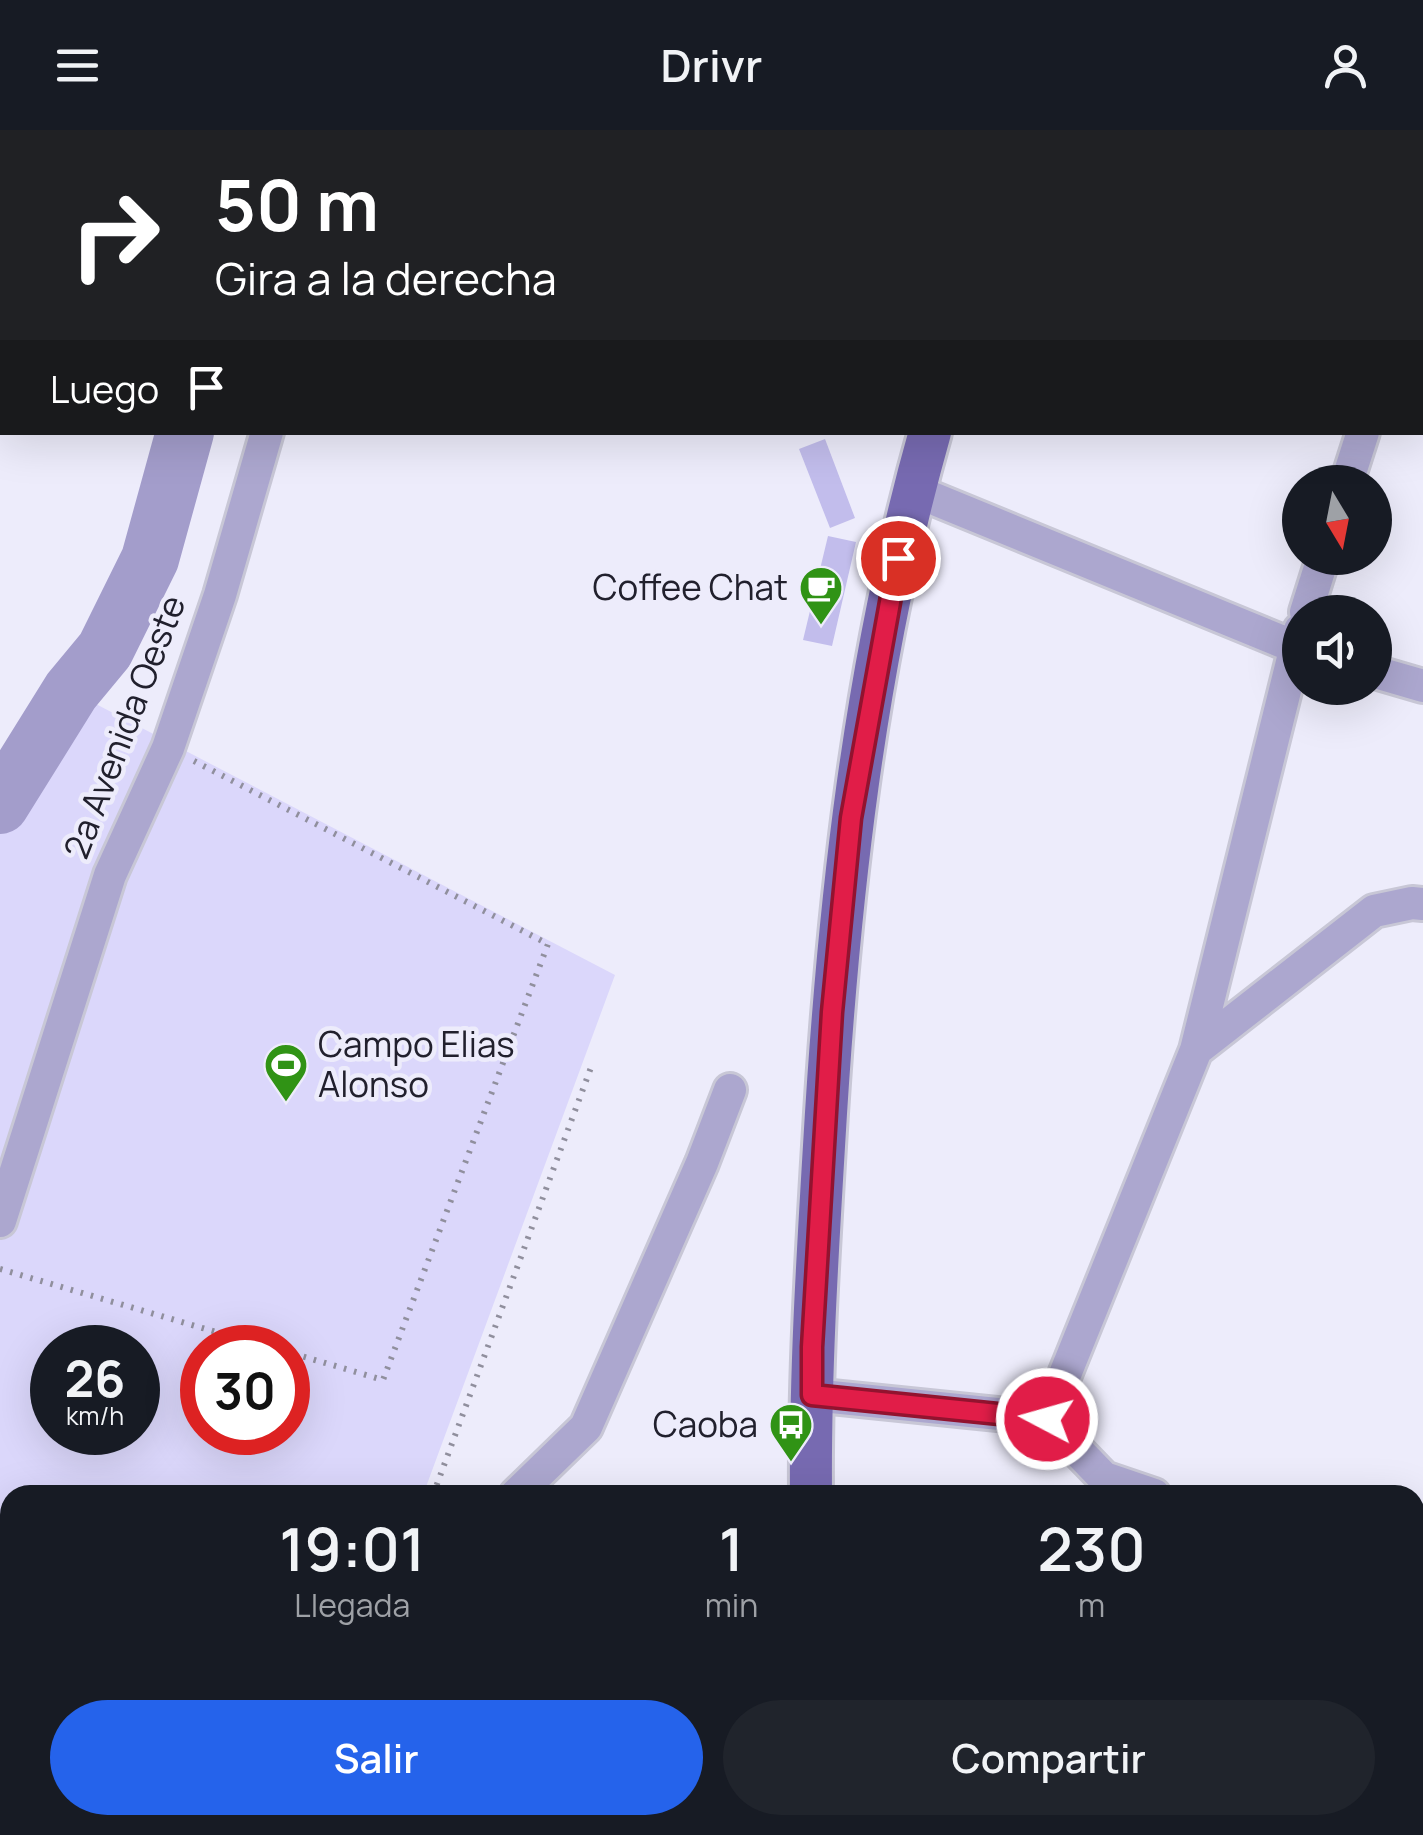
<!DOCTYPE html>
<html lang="es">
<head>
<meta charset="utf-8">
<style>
  body { margin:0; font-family:Manrope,sans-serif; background:#20242c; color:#f1f3f6; height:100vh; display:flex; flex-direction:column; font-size:38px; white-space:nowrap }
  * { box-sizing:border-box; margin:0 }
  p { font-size:32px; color:#9ea1a6 }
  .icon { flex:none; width:55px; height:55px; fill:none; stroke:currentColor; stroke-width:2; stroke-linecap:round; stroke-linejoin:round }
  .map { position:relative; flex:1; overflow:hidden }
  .side { position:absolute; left:0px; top:1355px; width:1425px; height:350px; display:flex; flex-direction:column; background:#171b24; border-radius:30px 30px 0 0; box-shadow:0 10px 40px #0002 }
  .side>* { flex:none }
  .top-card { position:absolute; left:0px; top:0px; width:1425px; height:305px; box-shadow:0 10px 40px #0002; background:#202124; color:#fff; overflow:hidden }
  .needle { width:65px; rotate:170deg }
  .tools { position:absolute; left:1282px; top:335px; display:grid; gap:20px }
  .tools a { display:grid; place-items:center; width:110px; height:110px; border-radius:50%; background:#171b24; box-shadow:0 10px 40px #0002; font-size:50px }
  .speed { position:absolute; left:30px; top:1195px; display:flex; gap:20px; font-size:50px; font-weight:700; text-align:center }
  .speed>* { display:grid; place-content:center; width:130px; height:130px; border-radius:50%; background:#171b24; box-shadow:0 10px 40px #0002; line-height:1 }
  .speed small { font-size:25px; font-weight:400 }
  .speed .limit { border:15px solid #d22; background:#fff; color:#111 }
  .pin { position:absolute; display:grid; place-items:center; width:85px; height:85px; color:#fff; margin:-42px; border:5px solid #fff; border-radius:50%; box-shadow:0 2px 10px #0007 }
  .me { position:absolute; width:110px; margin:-55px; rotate:276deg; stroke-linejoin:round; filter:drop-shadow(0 0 8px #0008) }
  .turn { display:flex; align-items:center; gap:35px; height:210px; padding:0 50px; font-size:45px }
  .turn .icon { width:130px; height:130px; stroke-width:2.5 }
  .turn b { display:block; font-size:70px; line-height:85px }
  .then { display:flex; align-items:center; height:95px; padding:0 50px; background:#0003; gap:20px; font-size:38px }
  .eta { display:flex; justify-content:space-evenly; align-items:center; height:170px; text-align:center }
  .eta b { font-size:60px; font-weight:600; line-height:70px }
  .action { display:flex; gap:20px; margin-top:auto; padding:20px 50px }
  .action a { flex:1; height:115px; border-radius:60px; background:#2563eb; color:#fff; font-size:40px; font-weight:600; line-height:115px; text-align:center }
  .action a+a { background:#20242c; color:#f1f3f6 }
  header { display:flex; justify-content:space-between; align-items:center; height:130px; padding:0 50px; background:#171b24; font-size:45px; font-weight:600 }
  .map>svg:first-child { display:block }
  .green { fill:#dbd7fb; fill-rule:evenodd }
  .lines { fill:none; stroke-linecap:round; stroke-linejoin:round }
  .river { stroke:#a39dcb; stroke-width:58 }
  .building { fill:#c2bdec }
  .minor-casing { stroke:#c8c7d6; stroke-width:38 }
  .major-casing { stroke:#c8c7d6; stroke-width:48 }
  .path { stroke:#908f9d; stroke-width:6; stroke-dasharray:2.5 8; stroke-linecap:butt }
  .minor { stroke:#aca7cf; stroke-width:32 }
  .major { stroke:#776ab1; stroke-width:42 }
  .route-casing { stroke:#92132f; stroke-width:25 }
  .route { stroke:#e11d48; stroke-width:18 }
  .labels { text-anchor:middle; stroke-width:9; stroke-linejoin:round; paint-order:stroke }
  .poi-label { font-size:35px; fill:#21202d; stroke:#edecfb; text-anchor:end }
  .street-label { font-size:35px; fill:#21202d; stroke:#edecfb }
</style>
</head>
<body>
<header><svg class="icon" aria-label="menu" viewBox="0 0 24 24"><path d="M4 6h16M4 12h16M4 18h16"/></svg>Drivr<svg class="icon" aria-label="person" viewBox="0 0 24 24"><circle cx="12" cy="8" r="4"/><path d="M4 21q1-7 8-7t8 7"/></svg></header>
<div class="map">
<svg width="1423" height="1705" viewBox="0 0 1423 1705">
  <rect width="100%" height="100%" fill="#edecfb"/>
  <path class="green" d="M71,561L615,845L423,1365H10V1476H0V675ZM52,1218H138V1302H52ZM202,1218H288V1302H202Z"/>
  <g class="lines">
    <path class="river" d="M256,2L257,0
      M0,675L71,561L105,520L150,429L185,302"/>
  </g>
  <path class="building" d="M825,309L855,388L830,398L799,319Z
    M828,406L856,412L832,516L803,510Z"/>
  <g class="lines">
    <defs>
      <path id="minor" d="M453,0L455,2
        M524,0L528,2
        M408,2V0
        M807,2L809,0
        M1422,118L1423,116
        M1347,352L1363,302
        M915,361L1300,519
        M1306,482L1323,428
        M1375,542L1423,556
        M1196,920L1374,781L1412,773L1423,774
        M0,1091L110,745L168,618L220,465L267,302
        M812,1265L1047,1289L1104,1348L1154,1365
        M1047,1289L1196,920L1300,500
        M516,1365L586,1297L702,1033L730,960
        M1415,1456L1423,1459
        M0,1476H10
        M1061,1700L1111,1705
        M438,1705L440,1695"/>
      <path id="major" d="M1023,2L1024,0
        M811,1365C810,1248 817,1132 824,1016C838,775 864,535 930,302
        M816,1695L817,1705"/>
    </defs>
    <use href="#minor" class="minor-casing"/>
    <use href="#major" class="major-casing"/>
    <path class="path" d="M194,631L548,814L383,1250L288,1222
      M0,1139L271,1218
      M433,1365L593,932"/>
    <use href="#minor" class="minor"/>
    <use href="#major" class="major"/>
  </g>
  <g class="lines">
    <defs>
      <path id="route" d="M898,428L851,688L832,882L812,1217V1265L1047,1289"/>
    </defs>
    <use href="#route" class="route-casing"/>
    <use href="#route" class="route"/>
  </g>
  <defs>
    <symbol id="cafe-pin" viewBox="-11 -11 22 30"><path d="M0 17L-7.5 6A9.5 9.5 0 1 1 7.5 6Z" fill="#309315" stroke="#edecfb"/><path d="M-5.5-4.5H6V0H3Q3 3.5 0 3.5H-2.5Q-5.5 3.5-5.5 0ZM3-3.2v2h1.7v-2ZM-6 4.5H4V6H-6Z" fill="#fff"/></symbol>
    <symbol id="stadium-pin" viewBox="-11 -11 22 30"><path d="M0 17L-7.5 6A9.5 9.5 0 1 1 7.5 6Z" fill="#309315" stroke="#edecfb"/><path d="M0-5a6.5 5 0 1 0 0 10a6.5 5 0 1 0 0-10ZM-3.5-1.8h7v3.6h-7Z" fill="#fff"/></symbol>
    <symbol id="bus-pin" viewBox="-11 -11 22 30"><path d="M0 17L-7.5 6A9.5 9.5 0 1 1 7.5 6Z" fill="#309315" stroke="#edecfb"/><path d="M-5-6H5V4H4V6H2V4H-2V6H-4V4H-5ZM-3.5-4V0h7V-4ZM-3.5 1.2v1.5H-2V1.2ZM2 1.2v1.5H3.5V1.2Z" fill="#fff"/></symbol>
  </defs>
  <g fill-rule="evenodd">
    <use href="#cafe-pin" x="796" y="433" width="50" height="68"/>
    <use href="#stadium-pin" x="261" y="910" width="50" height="68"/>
    <use href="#bus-pin" x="766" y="1270" width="50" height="68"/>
  </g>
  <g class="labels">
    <g class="poi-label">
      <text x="788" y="470">Coffee Chat</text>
      <text x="318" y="927" text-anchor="start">Campo Elias<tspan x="318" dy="40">Alonso</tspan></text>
      <text x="758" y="1307">Caoba</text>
    </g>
    <g class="street-label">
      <text transform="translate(125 597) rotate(-69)" y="12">2a Avenida Oeste</text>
    </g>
  </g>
</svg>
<div class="tools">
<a><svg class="needle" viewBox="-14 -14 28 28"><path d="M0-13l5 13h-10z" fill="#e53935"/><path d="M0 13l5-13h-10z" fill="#9ea1a6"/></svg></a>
<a><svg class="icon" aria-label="sound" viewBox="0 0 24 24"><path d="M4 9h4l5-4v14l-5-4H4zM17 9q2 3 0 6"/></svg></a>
</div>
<div class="speed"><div>26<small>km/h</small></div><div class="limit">30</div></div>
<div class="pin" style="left:898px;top:428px;background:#d93025"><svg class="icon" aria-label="arrive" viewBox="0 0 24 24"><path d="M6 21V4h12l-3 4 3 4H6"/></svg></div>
<svg class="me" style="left:1047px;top:1289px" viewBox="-20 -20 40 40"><circle r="17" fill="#e11d48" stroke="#fff" stroke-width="3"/><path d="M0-11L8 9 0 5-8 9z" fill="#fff"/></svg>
<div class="top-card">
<div class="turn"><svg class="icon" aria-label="right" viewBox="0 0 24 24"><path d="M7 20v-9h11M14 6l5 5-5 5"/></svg><div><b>50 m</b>Gira a la derecha</div></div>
<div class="then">Luego<svg class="icon" aria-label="arrive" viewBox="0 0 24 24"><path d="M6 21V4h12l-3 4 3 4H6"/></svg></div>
</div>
<section class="side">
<div class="eta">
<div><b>19:01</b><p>Llegada</p></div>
<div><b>1</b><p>min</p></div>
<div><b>230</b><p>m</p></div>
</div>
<div class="action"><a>Salir</a><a>Compartir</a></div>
</section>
</div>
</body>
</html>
